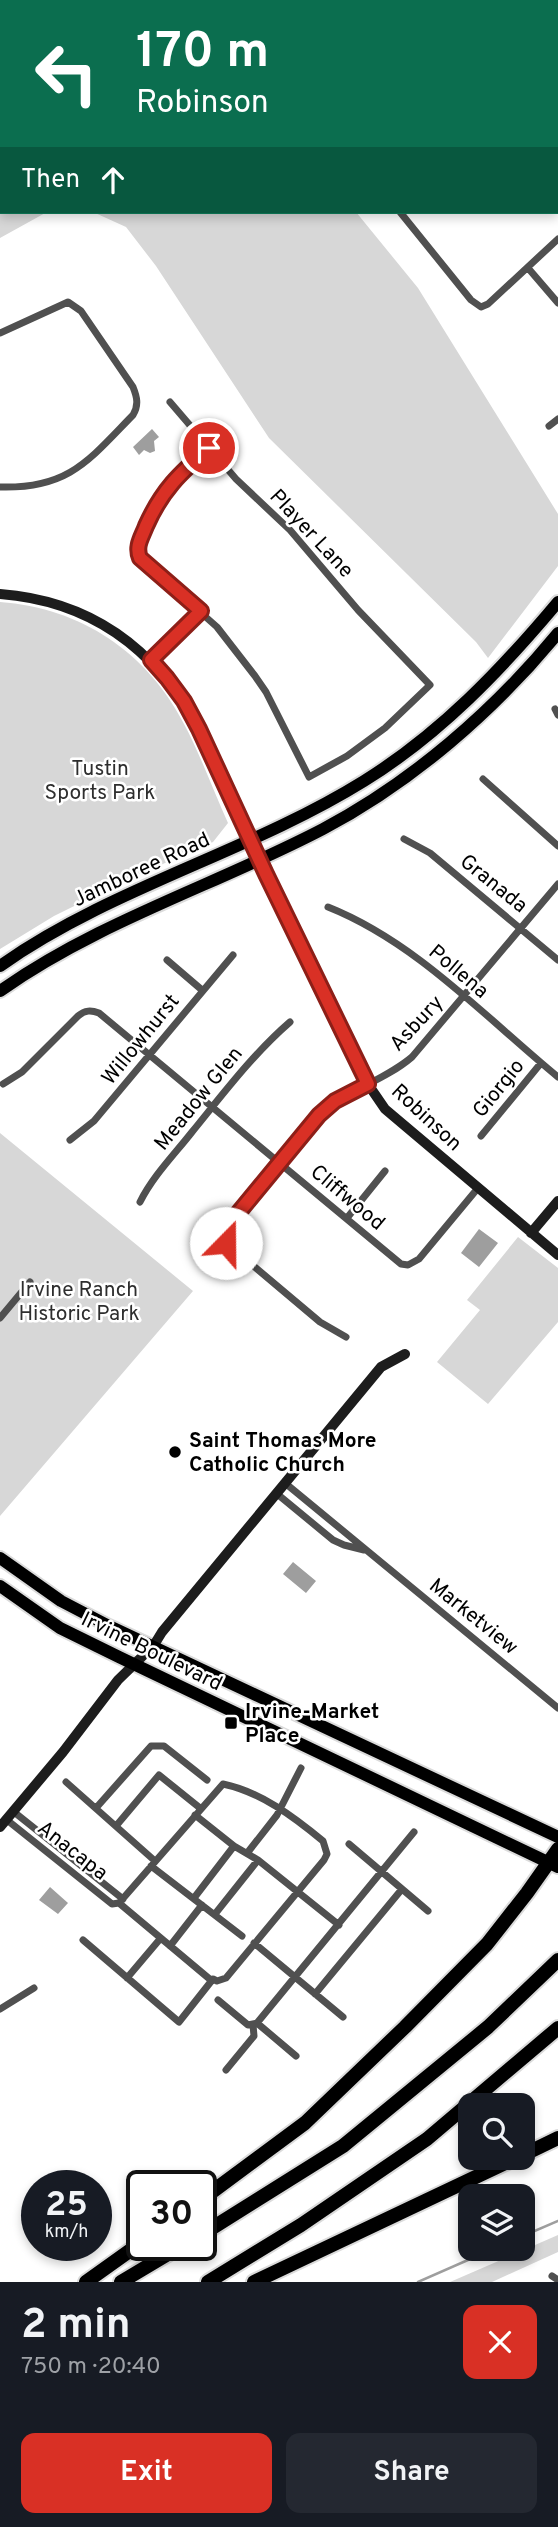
<!DOCTYPE html>
<html lang="en">
<head>
<meta charset="utf-8">
<style>
  body { margin:0; font-family:Overpass,sans-serif; background:#242831; color:#f1f3f6; height:100vh; display:flex; flex-direction:column; font-size:26px; white-space:nowrap }
  * { box-sizing:border-box; margin:0 }
  p { font-size:23px; color:#9ea1a6 }
  .icon { flex:none; width:38px; height:38px; fill:none; stroke:currentColor; stroke-width:2; stroke-linecap:round; stroke-linejoin:round }
  .map { position:relative; height:2282px; overflow:hidden }
  .details { display:flex; flex-direction:column; background:#171b24; flex:1 }
  .details>* { flex:none }
  .guide { position:absolute; left:0px; top:0px; width:558px; height:214px; box-shadow:0 4px 10px #0003; background:#0b6e4f; color:#fff; overflow:hidden }
  .controls { position:absolute; left:458px; top:2093px; display:grid; gap:14px }
  .controls a { display:grid; place-items:center; width:77px; height:77px; border-radius:14px; background:#171b24; box-shadow:0 4px 10px #0003; font-size:35px }
  .speed { position:absolute; left:21px; top:2170px; display:flex; gap:14px; font-size:35px; font-weight:700; text-align:center }
  .speed>* { display:grid; place-content:center; width:91px; height:91px; border-radius:50%; background:#171b24; box-shadow:0 4px 10px #0003; line-height:1 }
  .speed small { font-size:18px; font-weight:400 }
  .speed .limit { border:4px solid #111; border-radius:10px; background:#fff; color:#111 }
  .pin { position:absolute; display:grid; place-items:center; width:60px; height:60px; color:#fff; margin:-30px; border:4px solid #fff; border-radius:50%; box-shadow:0 2px 7px #0007 }
  .me { position:absolute; width:77px; margin:-38px; rotate:22deg; stroke-linejoin:round; filter:drop-shadow(0 0 5px #0008) }
  .turn { display:flex; align-items:center; gap:24px; height:147px; padding:0 21px; font-size:32px }
  .turn .icon { width:91px; height:91px; stroke-width:2.5 }
  .turn b { display:block; font-size:49px; line-height:60px }
  .then { display:flex; align-items:center; height:66px; padding:0 21px; background:#0003; gap:14px; font-size:26px }
  .round { display:grid; place-items:center; flex:none; width:74px; height:74px; border-radius:14px; background:#242831 }
  .overview { display:flex; align-items:center; justify-content:space-between; height:119px; padding:0 21px }
  h1 { font-size:42px; font-weight:700; line-height:52px }
  .cta { display:flex; gap:14px; margin-top:auto; padding:14px 21px }
  .cta a { flex:1; height:80px; border-radius:14px; background:#d93025; color:#fff; font-size:28px; font-weight:700; line-height:80px; text-align:center }
  .cta a+a { background:#242831; color:#f1f3f6 }
  .map>svg:first-child { display:block }
  .green { fill:#d7d7d7 }
  .water { fill:#9e9e9e }
  .lines { fill:none; stroke-linecap:round; stroke-linejoin:round }
  .stream { stroke:#9e9e9e; stroke-width:2.5 }
  .primary-casing { stroke:#dbdbdb; stroke-width:16 }
  .highway-casing { stroke:#dbdbdb; stroke-width:18 }
  .street { stroke:#505050; stroke-width:7 }
  .secondary { stroke:#1d1d1d; stroke-width:10 }
  .primary { stroke:#000; stroke-width:12 }
  .highway { stroke:#000; stroke-width:14 }
  .route-casing { stroke:#8d1f18; stroke-width:18 }
  .route { stroke:#d93025; stroke-width:12 }
  .poi-dot { fill:#000; stroke:#fff; stroke-width:2.5 }
  .labels { text-anchor:middle; stroke-width:5; stroke-linejoin:round; paint-order:stroke }
  .street-label { font-size:21px; fill:#000; stroke:#fff }
  .park-label { font-size:21px; fill:#2e2e2e; stroke:#fff }
  .poi-label { font-size:21px; font-weight:bold; fill:#000; stroke:#fff; text-anchor:start }
</style>
</head>
<body>
<div class="map">
<svg width="558" height="2282" viewBox="0 0 558 2282">
  <rect width="100%" height="100%" fill="#fff"/>
  <path class="green" d="M0,0H558V114L556,2H2V212H47L0,238Z
    M93,212H356L418,288L558,514V566L488,658L476,642L269,438L156,266L126,227Z
    M0,602C81,608 147,652 184,724C201,756 213,790 228,823L213,842L133,877L54,916L0,949Z
    M0,1133L193,1291L0,1516Z
    M518,1237L558,1268V1322L488,1404L437,1362L480,1310L467,1300Z
    M558,2235V2252L492,2282H450Z"/>
  <path class="water" d="M152,429L159,437L154,441L155,451L150,453L144,450L139,455L133,447Z
    M479,1229L498,1243L479,1267L461,1253Z
    M293,1562L316,1581L306,1593L283,1574Z
    M50,1887L68,1903L58,1914L39,1900Z"/>
  <g class="lines">
    <path class="stream" d="M523,2236L558,2221
      M418,2282L493,2249"/>
    <defs>
      <path id="primary" d="M0,966C112,887 248,853 364,781C440,734 501,670 558,602
        M0,991C99,921 216,885 323,829C412,782 494,711 558,633
        M0,1558L61,1601L109,1626L558,1837
        M0,1586L60,1628L119,1657L558,1867"/>
      <path id="highway" d="M523,2155L558,2138
        M201,2200L305,2123L405,2027L487,1944L527,1893L558,1849
        M201,2235L343,2146L488,2027L558,1960
        M86,2282L142,2242
        M121,2282L183,2245
        M208,2282L301,2225L427,2139L558,2028
        M254,2282L516,2158"/>
    </defs>
    <use href="#primary" class="primary-casing"/>
    <use href="#highway" class="highway-casing"/>
    <path class="street" d="M556,159L558,161
      M400,212L471,300L481,307L488,304L558,239
      M528,268L558,303
      M0,333L68,302L81,311L133,387C137,397 139,405 133,415C89,460 69,489 0,487
      M170,402L236,479L290,530L358,610L430,685L385,728L347,756L309,777L266,692L255,676L217,627L146,564L138,551V544L155,506L169,485L209,448
      M549,426L558,419
      M151,660L201,611
      M555,709L558,715
      M483,779L558,846
      M404,839L430,853L558,960
      M328,907C416,942 485,1017 558,1077
      M167,960L202,990
      M3,1084L22,1072L78,1016C85,1010 91,1010 99,1013L401,1264L408,1265L419,1259L478,1188
      M481,1136L541,1063
      M70,1140L94,1121L233,955
      M140,1202C153,1176 174,1155 192,1132C223,1094 253,1054 290,1022
      M347,1218L385,1171
      M0,1318L30,1282
      M346,1337L320,1322L231,1247L226,1243L225,1230L319,1115C347,1090 384,1081 412,1057L558,884
      M285,1483L558,1708
      M276,1493L333,1540L344,1545L364,1550
      M66,1782L155,1861
      M96,1808L151,1746H164L207,1780
      M14,1812L123,1899
      M195,1815L234,1846L258,1860L339,1925
      M7,1820L112,1904L119,1903L223,1784C261,1792 294,1817 323,1841L327,1854L324,1860L226,1978L217,1981L213,1979L179,2022L83,1940
      M116,1826L159,1775L200,1808
      M349,1844L428,1911
      M248,1852L277,1815L301,1768
      M151,1866L242,1936
      M194,1898L234,1846
      M119,1903L212,1981
      M215,1914L258,1860
      M254,1943L343,2017
      M170,1946L202,1905
      M127,1978L160,1939
      M315,1994L402,1889
      M218,2000L248,2025L257,2023L414,1832
      M0,2009L34,1988
      M257,2023L296,2056
      M226,2070L254,2036L253,2025
      M552,2276L558,2280"/>
    <path class="secondary" d="M0,594C92,601 156,649 199,729L361,1074L385,1109L398,1120L558,1255
      M531,1233L558,1201
      M0,1827L63,1752L118,1680L154,1645L162,1632L381,1367L405,1354"/>
    <use href="#primary" class="primary"/>
    <use href="#highway" class="highway"/>
  </g>
  <g class="lines">
    <defs>
      <path id="route" d="M209,448C180,473 162,490 146,526C142,537 135,546 140,558L201,611L151,660L167,678L184,701L199,729L266,874L368,1084L335,1101L319,1115L230,1223L225,1230L226,1243"/>
    </defs>
    <use href="#route" class="route-casing"/>
    <use href="#route" class="route"/>
  </g>
  <g class="poi-dot">
    <circle cx="175" cy="1452" r="7"/>
    <rect x="224" y="1716" width="14" height="14" rx="3.5"/>
  </g>
  <g class="labels">
    <g class="street-label">
      <text transform="translate(312 533) rotate(47)" y="7">Player Lane</text>
      <text transform="translate(141 869) rotate(-25)" y="7">Jamboree Road</text>
      <text transform="translate(494 883) rotate(39)" y="7">Granada</text>
      <text transform="translate(459 971) rotate(40)" y="7">Pollena</text>
      <text transform="translate(416 1023) rotate(-47)" y="7">Asbury</text>
      <text transform="translate(140 1039) rotate(-51)" y="7">Willowhurst</text>
      <text transform="translate(498 1088) rotate(-51)" y="7">Giorgio</text>
      <text transform="translate(198 1098) rotate(-51)" y="7">Meadow Glen</text>
      <text transform="translate(427 1117) rotate(43)" y="7">Robinson</text>
      <text transform="translate(348 1197) rotate(40)" y="7">Cliffwood</text>
      <text transform="translate(474 1616) rotate(39)" y="7">Marketview</text>
      <text transform="translate(152 1651) rotate(26)" y="7">Irvine Boulevard</text>
      <text transform="translate(73 1850) rotate(38)" y="7">Anacapa</text>
    </g>
    <g class="park-label">
      <text x="100" y="775">Tustin<tspan x="100" dy="24">Sports Park</tspan></text>
      <text x="79" y="1296">Irvine Ranch<tspan x="79" dy="24">Historic Park</tspan></text>
    </g>
    <g class="poi-label">
      <text x="189" y="1447">Saint Thomas More<tspan x="189" dy="24">Catholic Church</tspan></text>
      <text x="245" y="1718">Irvine-Market<tspan x="245" dy="24">Place</tspan></text>
    </g>
  </g>
</svg>
<div class="controls">
<a><svg class="icon" aria-label="search" viewBox="0 0 24 24"><circle cx="10" cy="10" r="6"/><path d="M15 15l6 6"/></svg></a>
<a><svg class="icon" aria-label="layers" viewBox="0 0 24 24"><path d="M12 4l9 5-9 5-9-5zM3 14l9 5 9-5"/></svg></a>
</div>
<div class="speed"><div>25<small>km/h</small></div><div class="limit">30</div></div>
<div class="pin" style="left:209px;top:448px;background:#d93025"><svg class="icon" aria-label="arrive" viewBox="0 0 24 24"><path d="M6 21V4h12l-3 4 3 4H6"/></svg></div>
<svg class="me" style="left:226px;top:1243px" viewBox="-20 -20 40 40"><circle r="19" fill="#fff"/><path d="M0-13L10 11 0 6-10 11z" fill="#d93025"/></svg>
<div class="guide">
<div class="turn"><svg class="icon" aria-label="left" viewBox="0 0 24 24"><path d="M17 20v-9H6M10 6l-5 5 5 5"/></svg><div><b>170 m</b>Robinson</div></div>
<div class="then">Then<svg class="icon" aria-label="ahead" viewBox="0 0 24 24"><path d="M12 20V5M6 11l6-6 6 6"/></svg></div>
</div>
</div>
<section class="details">
<div class="overview"><div><h1>2 min</h1><p>750 m · 20:40</p></div><a class="round" style="background:#d93025;color:#fff"><svg class="icon" aria-label="close" viewBox="0 0 24 24"><path d="M6 6l12 12M18 6L6 18"/></svg></a></div>
<div class="cta"><a>Exit</a><a>Share</a></div>
</section>
</body>
</html>
